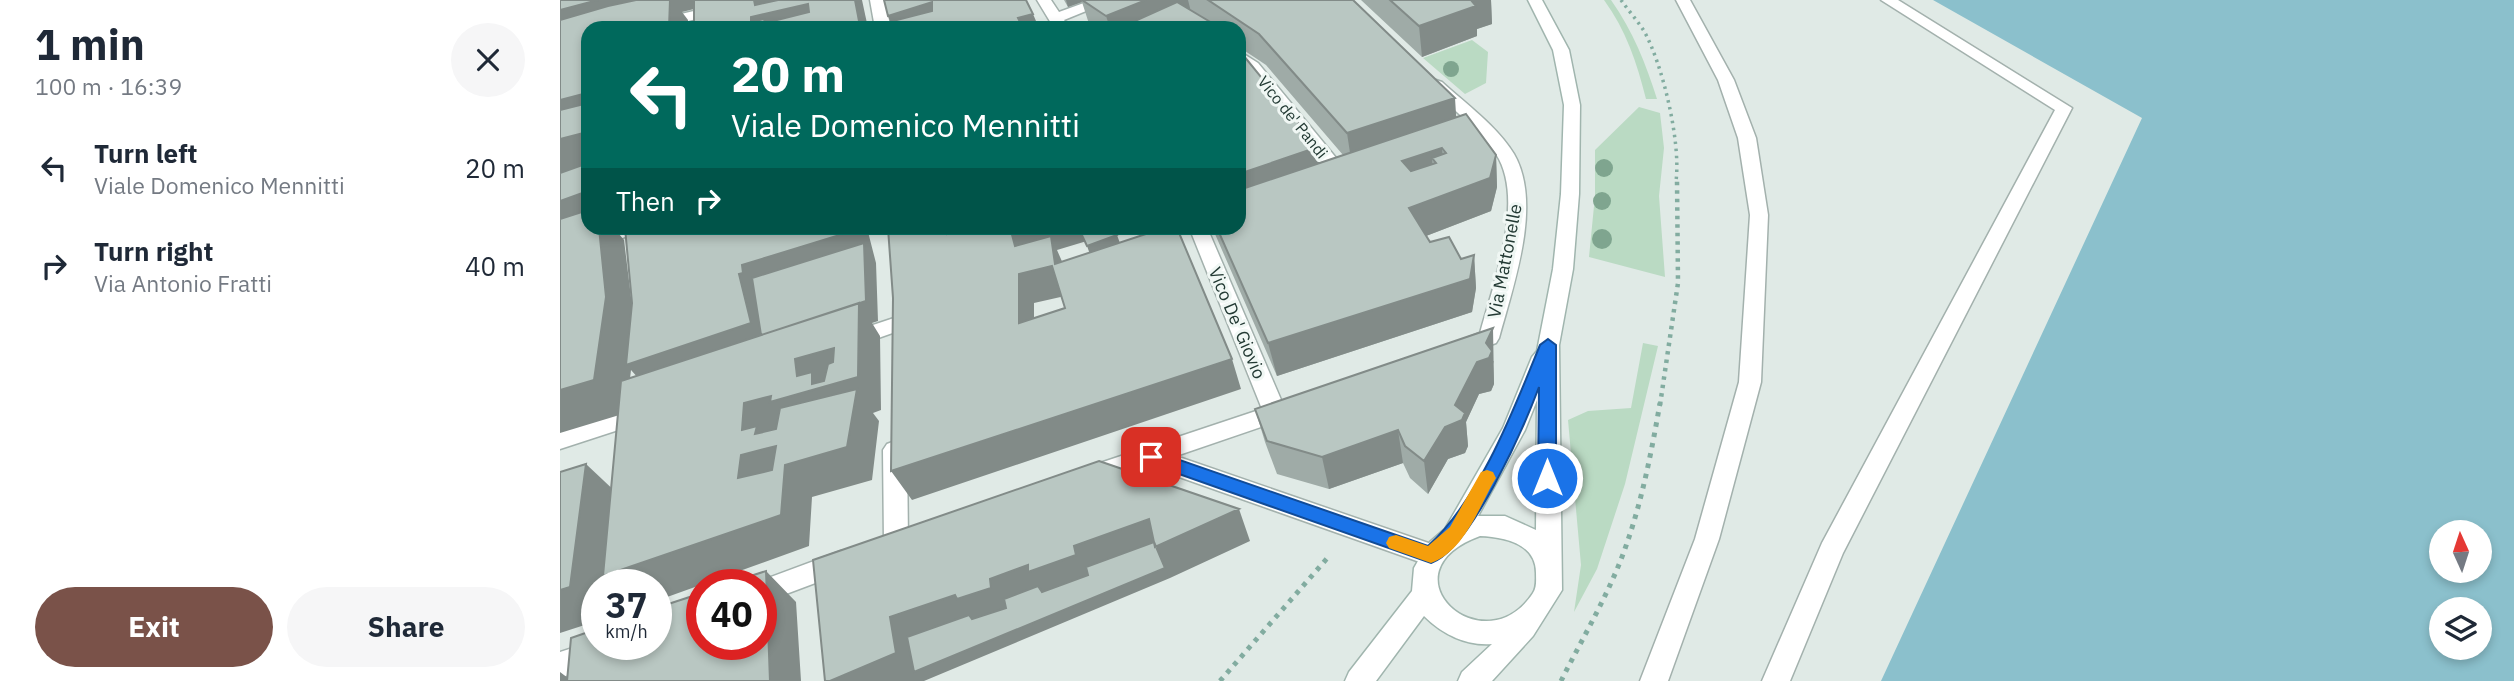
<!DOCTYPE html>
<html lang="en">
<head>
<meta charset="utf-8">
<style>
  body { margin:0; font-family:"IBM Plex Sans",sans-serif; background:#f6f6f7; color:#1f2937; height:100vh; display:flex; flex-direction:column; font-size:26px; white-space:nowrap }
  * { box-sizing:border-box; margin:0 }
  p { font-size:23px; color:#747a83 }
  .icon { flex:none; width:38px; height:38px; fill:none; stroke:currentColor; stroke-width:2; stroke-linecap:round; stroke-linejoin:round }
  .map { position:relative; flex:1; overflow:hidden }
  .sheet { display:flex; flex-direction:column; background:#fff; width:560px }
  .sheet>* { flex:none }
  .guide { position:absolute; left:21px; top:21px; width:665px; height:214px; border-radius:21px; box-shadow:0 4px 10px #0003; background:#00695c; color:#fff; overflow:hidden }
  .needle { width:46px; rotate:357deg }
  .tools { position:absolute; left:1869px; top:520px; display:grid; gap:14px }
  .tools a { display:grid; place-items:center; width:63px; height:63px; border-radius:50%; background:#fff; box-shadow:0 4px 10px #0003; font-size:35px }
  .speed { position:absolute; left:21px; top:569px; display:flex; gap:14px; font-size:35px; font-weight:700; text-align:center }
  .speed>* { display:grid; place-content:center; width:91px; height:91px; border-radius:50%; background:#fff; box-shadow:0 4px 10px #0003; line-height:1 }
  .speed small { font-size:18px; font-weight:400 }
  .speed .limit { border:10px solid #d22; background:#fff; color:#111 }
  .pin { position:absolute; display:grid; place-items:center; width:60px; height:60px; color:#fff; margin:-30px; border-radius:14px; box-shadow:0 4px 10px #0006 }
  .me { position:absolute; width:77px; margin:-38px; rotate:0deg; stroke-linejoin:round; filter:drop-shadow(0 0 5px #0008) }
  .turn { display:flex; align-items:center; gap:24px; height:147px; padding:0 35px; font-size:32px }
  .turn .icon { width:91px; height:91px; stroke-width:2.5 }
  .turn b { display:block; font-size:49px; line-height:60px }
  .then { display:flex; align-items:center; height:66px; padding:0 35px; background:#0003; gap:14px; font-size:26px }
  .round { display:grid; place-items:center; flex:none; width:74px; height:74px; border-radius:37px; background:#f6f6f7 }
  .head { display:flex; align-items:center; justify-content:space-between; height:119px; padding:0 35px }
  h1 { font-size:42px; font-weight:700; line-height:52px }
  .primary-button { display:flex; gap:14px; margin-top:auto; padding:14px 35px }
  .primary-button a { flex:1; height:80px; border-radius:42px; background:#7a5249; color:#fff; font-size:28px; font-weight:700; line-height:80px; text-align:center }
  .primary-button a+a { background:#f6f6f7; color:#1f2937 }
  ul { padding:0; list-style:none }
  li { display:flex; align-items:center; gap:21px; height:98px; padding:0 35px }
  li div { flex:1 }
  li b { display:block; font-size:26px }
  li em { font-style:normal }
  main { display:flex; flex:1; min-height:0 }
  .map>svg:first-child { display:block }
  .green { fill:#badac3 }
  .water { fill:#8bc0cc; fill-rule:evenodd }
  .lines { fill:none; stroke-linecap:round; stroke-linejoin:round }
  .lane-casing { stroke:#a3b1ad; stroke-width:3 }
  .street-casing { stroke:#a3b1ad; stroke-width:3 }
  .secondary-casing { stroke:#a0b5ae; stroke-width:3 }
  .path-far2 { stroke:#82aca0; stroke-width:3.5; stroke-dasharray:2.5 4.5; stroke-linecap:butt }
  .path-far1 { stroke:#82aca0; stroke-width:4.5; stroke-dasharray:3.5 5; stroke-linecap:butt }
  .path { stroke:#82aca0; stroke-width:5; stroke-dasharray:4.5 6; stroke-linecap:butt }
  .lane { fill:#fff; fill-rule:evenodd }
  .street { fill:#fff; fill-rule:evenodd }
  .secondary { fill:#fff; fill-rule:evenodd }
  .tree { fill:#7fa58f }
  .wall { fill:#9faba7 }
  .shaded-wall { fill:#828b88 }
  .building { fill:#b9c7c2; stroke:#828b88; stroke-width:2; fill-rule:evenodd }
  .route { fill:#1a73e8; stroke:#114b97; stroke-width:2 }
  .slow { fill:#f59e0b }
  .labels { text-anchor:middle; stroke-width:6; stroke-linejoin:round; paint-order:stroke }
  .far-street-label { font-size:16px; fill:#223933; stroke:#f0f7f4 }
  .street-label { font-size:18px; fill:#223933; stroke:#f0f7f4 }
</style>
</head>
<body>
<main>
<section class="sheet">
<div class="head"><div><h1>1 min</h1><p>100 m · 16:39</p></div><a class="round"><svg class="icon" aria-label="close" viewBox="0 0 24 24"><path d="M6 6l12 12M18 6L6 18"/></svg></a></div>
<ul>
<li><svg class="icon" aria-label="left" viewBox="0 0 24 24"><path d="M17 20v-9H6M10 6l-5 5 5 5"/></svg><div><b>Turn left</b><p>Viale Domenico Mennitti</p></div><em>20 m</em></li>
<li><svg class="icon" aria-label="right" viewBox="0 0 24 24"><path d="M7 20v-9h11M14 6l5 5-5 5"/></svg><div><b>Turn right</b><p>Via Antonio Fratti</p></div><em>40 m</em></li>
</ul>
<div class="primary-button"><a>Exit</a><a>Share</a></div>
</section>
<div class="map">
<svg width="1954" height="681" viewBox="0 0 1954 681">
  <rect width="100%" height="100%" fill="#e0eae6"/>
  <path class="green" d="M1044,0H1051C1073,31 1086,64 1097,99H1086C1077,63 1066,30 1044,0Z
    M912,40L928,52L926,83L905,94L863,58Z
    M1079,107L1100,113L1104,148L1099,196L1105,277L1029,257L1035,196V150Z
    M1083,343L1098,346L1065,484L1037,569L1014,612L1021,565L1008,420L1028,411L1071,408Z"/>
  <path class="water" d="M1373,0H1954V681H1321L1582,118ZM1881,532H1920V570H1881ZM1881,609H1920V648H1881Z"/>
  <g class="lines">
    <defs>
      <path id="lane" d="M1116,0H1130L1174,80L1196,138L1208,215L1201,382L1159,539L1108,681H1080L1135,539L1179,382L1190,215L1178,138L1158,80Z
        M1321,0H1338L1512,108L1283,553L1230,681H1202L1262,543L1495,110Z"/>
      <path id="street" d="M180,0H205L203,3L99,28H72L75,25Z
        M310,0H324L331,28H315Z
        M477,0H491L499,12L532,0H553L504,20L510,28H494Z
        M679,51L698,63L791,176L794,180L791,184H779L679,64Z
        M876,80L882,82C906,104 937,126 954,154C983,204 953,286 939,338L936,343L914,351L907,348L903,343L907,338L920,333C933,285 966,200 936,154C919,128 892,109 870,88L868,85L870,82Z
        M55,228H81L79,232L0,260V247Z
        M633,228H646L649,232L722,402L733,404L736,410L733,416L616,456L880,547L884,555L880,563L871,566L588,466L530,486L522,483L518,476L522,469L702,409L631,232Z
        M334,318L341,320L344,325L341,330L290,348L283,345L280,340L283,335Z
        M84,404L92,407L95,413L92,419L0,449V431Z
        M335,441L343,444L347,450L348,543L345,550L336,554L327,550L324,543L323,450L327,444Z
        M281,551L290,554L294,562L290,570L210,600L201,603V584H192Z
        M37,640V644H74L70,653L0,678V652Z"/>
      <path id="secondary" d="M968,0H982L1009,50L1020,105L1019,194L1013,269L999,345L1002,590L973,636L932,681H898L902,672L932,644C906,646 882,634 864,616L816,681H785L789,672L852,591L854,568L858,561L870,542L885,529L943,428L972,357L977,351L993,269L1001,194L1004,105L993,50ZM977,400L976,530L945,516H918L965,430ZM920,536C943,537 976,543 976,573C976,580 977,587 973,593C924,668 819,573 920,536Z"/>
    </defs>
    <use href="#lane" class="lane-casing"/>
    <use href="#street" class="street-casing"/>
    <use href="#secondary" class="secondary-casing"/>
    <path class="path-far2" d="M1061,0C1068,10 1077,20 1084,31C1103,65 1121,143 1116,181"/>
    <path class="path-far1" d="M1100,405L1118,283L1117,180"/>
    <path class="path" d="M660,681L770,555
      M1001,681C1024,635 1052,589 1068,540C1083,496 1092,449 1100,403"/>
    <use href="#lane" class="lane"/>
    <use href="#street" class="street"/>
    <use href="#secondary" class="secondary"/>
  </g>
  <g class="tree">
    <circle cx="891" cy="69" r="8"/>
    <circle cx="1044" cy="168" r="9"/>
    <circle cx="1042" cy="201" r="9"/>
    <circle cx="1042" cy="239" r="10"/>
  </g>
  <path class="wall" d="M504,0H793L896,117L936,155L937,187L931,211L866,236L870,242L901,259L914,255L916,288L912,312L717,376L655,234L653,228H679L760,163L783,155L706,65L679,47V28H531L530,27L522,2L508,7Z
    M801,0H931L932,24L917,29V36L862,57Z
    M934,361L933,364L934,384L931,391L919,394L906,422L908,446L905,453L888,459L868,494L850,478L843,463L769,489L717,474L705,442L695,409Z"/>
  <path class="shaded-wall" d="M38,0H170L122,12L128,20V28H109L110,15L0,43V10Z
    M194,0H222L248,4L261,28L191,22V17L195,5Z
    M295,0H302L308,28H303L299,21Z
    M506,0H521L522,2L508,7Z
    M586,0H628L631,12L577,20L579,28H550L546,16Z
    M900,0H931L932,24L917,29V36L862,57L859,26Z
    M372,2L383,27L333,28L328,16Z
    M473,14L479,28H462L458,18Z
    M28,90V128L27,132L28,133V167L0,174V100Z
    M895,98L897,130L792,166L787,133Z
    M758,147L763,177L679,206V174Z
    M882,148L885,181L876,163L872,158L874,184L846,194L842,161Z
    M936,155L937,187L931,211L853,241L849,208Z
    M28,191V228H54L64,240L75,330L179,274L182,265L295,228H307L316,263L318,321L312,323L320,336L321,410L313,413L319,421L312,480L252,497L249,546L96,601V584H53L51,583V584H37V621L0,633V590L26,464L60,496L178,478L184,403L237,376L235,359L299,328L96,398L71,370L66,413L0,433V201Z
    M385,228H413L387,234Z
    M449,228H570L497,250L504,266H492L505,296L474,303V353L459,323L455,246Z
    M557,235L561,246L531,257L527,246Z
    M914,255L916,288L912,312L717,376L708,343Z
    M933,328L934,384L931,391L919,394L906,422L908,446L905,453L888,459L868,494L864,461L895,405Z
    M672,359L681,389L352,500L331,471Z
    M838,430L843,463L769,489L762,457Z
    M679,509L690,541L610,578L364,681H270L330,617L514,546L589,519Z
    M206,571L236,602L241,681H210Z
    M0,672L12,681H0Z"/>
  <path class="building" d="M0,0H38L0,10Z
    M76,0H110L109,28H28L27,93L0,100V20L48,6Z
    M134,0H194L195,5L218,0H295L299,21L303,20L304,28H134ZM248,4L249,12L205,23L204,19L191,22V17Z
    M324,0H466L473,14L458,18L463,28H330L329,22L372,11V2L328,16Z
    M522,0H586L546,16Z
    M648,0H793L895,98L787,133L699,34Z
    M830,0H911L916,6L859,26Z
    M617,2L652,23L657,28H590L577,20Z
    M679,50L758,147L679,174Z
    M28,103V142L26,143L27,132L0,139V110Z
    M906,114L936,155L930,178L849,208L870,242L889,237L901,259L914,255L910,279L708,343L657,228H679V190ZM882,148L886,153L872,158L876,163L851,171L842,161Z
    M28,163V191L0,201V173Z
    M28,210V228H39L46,297L34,380L0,390V219Z
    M65,228H295L296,230L182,265L183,273L179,274L191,323L66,365L72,303Z
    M328,228H385L387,234L409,228H462L451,231L455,246L491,236L495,264L604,228H617L672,359L331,471L333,298ZM492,266L505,308L459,323V274Z
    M531,228H553L557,235L527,246L520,231Z
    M304,243L306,301L201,335L192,278Z
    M299,303L298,377L210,402L211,396L184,403L182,430L197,426L195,434L216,429L220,408L297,389L287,447L225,465L221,515L43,576L61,381ZM274,348L273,362L268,364L264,381L252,384V372L237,376L235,359ZM216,446L212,470L178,478L181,455Z
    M933,328L926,343L932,351L929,358L917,362L895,405L905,413L902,420L885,427L864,461L845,446L838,430L762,457L707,441L695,409Z
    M539,461L679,509L595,547L589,519L514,546L516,555L468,572V565L430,579L431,588L397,599L395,595L330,617L336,653L270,681H265L253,560Z
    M26,464L10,587L0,590V472Z
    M594,542L605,568L354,672L347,637L409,615L412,619L446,608L444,599L478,586L482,592L528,575L526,567Z
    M206,571L210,681H7L11,638L37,629V644H96V608L142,593V644H201V584H166Z"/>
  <path class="route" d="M988,339L996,345V478L993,483L987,485L981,483L978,478L979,387C964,427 911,549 871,563L585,462L583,457L585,452L591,450L868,546C920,499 954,409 980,345Z"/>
  <path class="slow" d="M927,470L933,472L936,478L933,483C918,510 903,552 871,563L829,548L826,543L829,537L836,535L868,546L890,527L921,472Z"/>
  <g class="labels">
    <g class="far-street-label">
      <text transform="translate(733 117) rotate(51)" y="6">Vico de' Pandi</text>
    </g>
    <g class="street-label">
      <text transform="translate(945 261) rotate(-79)" y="6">Via Mattonelle</text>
      <text transform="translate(677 323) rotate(67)" y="6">Vico De' Giovio</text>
    </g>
  </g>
</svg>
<div class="tools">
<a><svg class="needle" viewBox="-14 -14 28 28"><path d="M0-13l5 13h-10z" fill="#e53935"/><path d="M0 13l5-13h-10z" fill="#747a83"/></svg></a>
<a><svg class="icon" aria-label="layers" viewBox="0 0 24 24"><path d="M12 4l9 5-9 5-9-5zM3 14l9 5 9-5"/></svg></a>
</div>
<div class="speed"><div>37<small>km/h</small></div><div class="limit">40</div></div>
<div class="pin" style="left:591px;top:457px;background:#d93025"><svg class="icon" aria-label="arrive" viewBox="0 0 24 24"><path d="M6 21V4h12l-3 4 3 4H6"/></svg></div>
<svg class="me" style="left:987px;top:478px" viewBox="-20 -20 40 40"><circle r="17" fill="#1a73e8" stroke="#fff" stroke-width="3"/><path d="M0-11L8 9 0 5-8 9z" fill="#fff"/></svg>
<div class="guide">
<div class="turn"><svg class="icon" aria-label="left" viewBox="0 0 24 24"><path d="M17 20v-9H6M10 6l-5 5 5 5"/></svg><div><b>20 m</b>Viale Domenico Mennitti</div></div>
<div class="then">Then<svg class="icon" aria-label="right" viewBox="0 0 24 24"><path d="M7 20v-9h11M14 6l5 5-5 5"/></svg></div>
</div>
</div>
</main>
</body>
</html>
